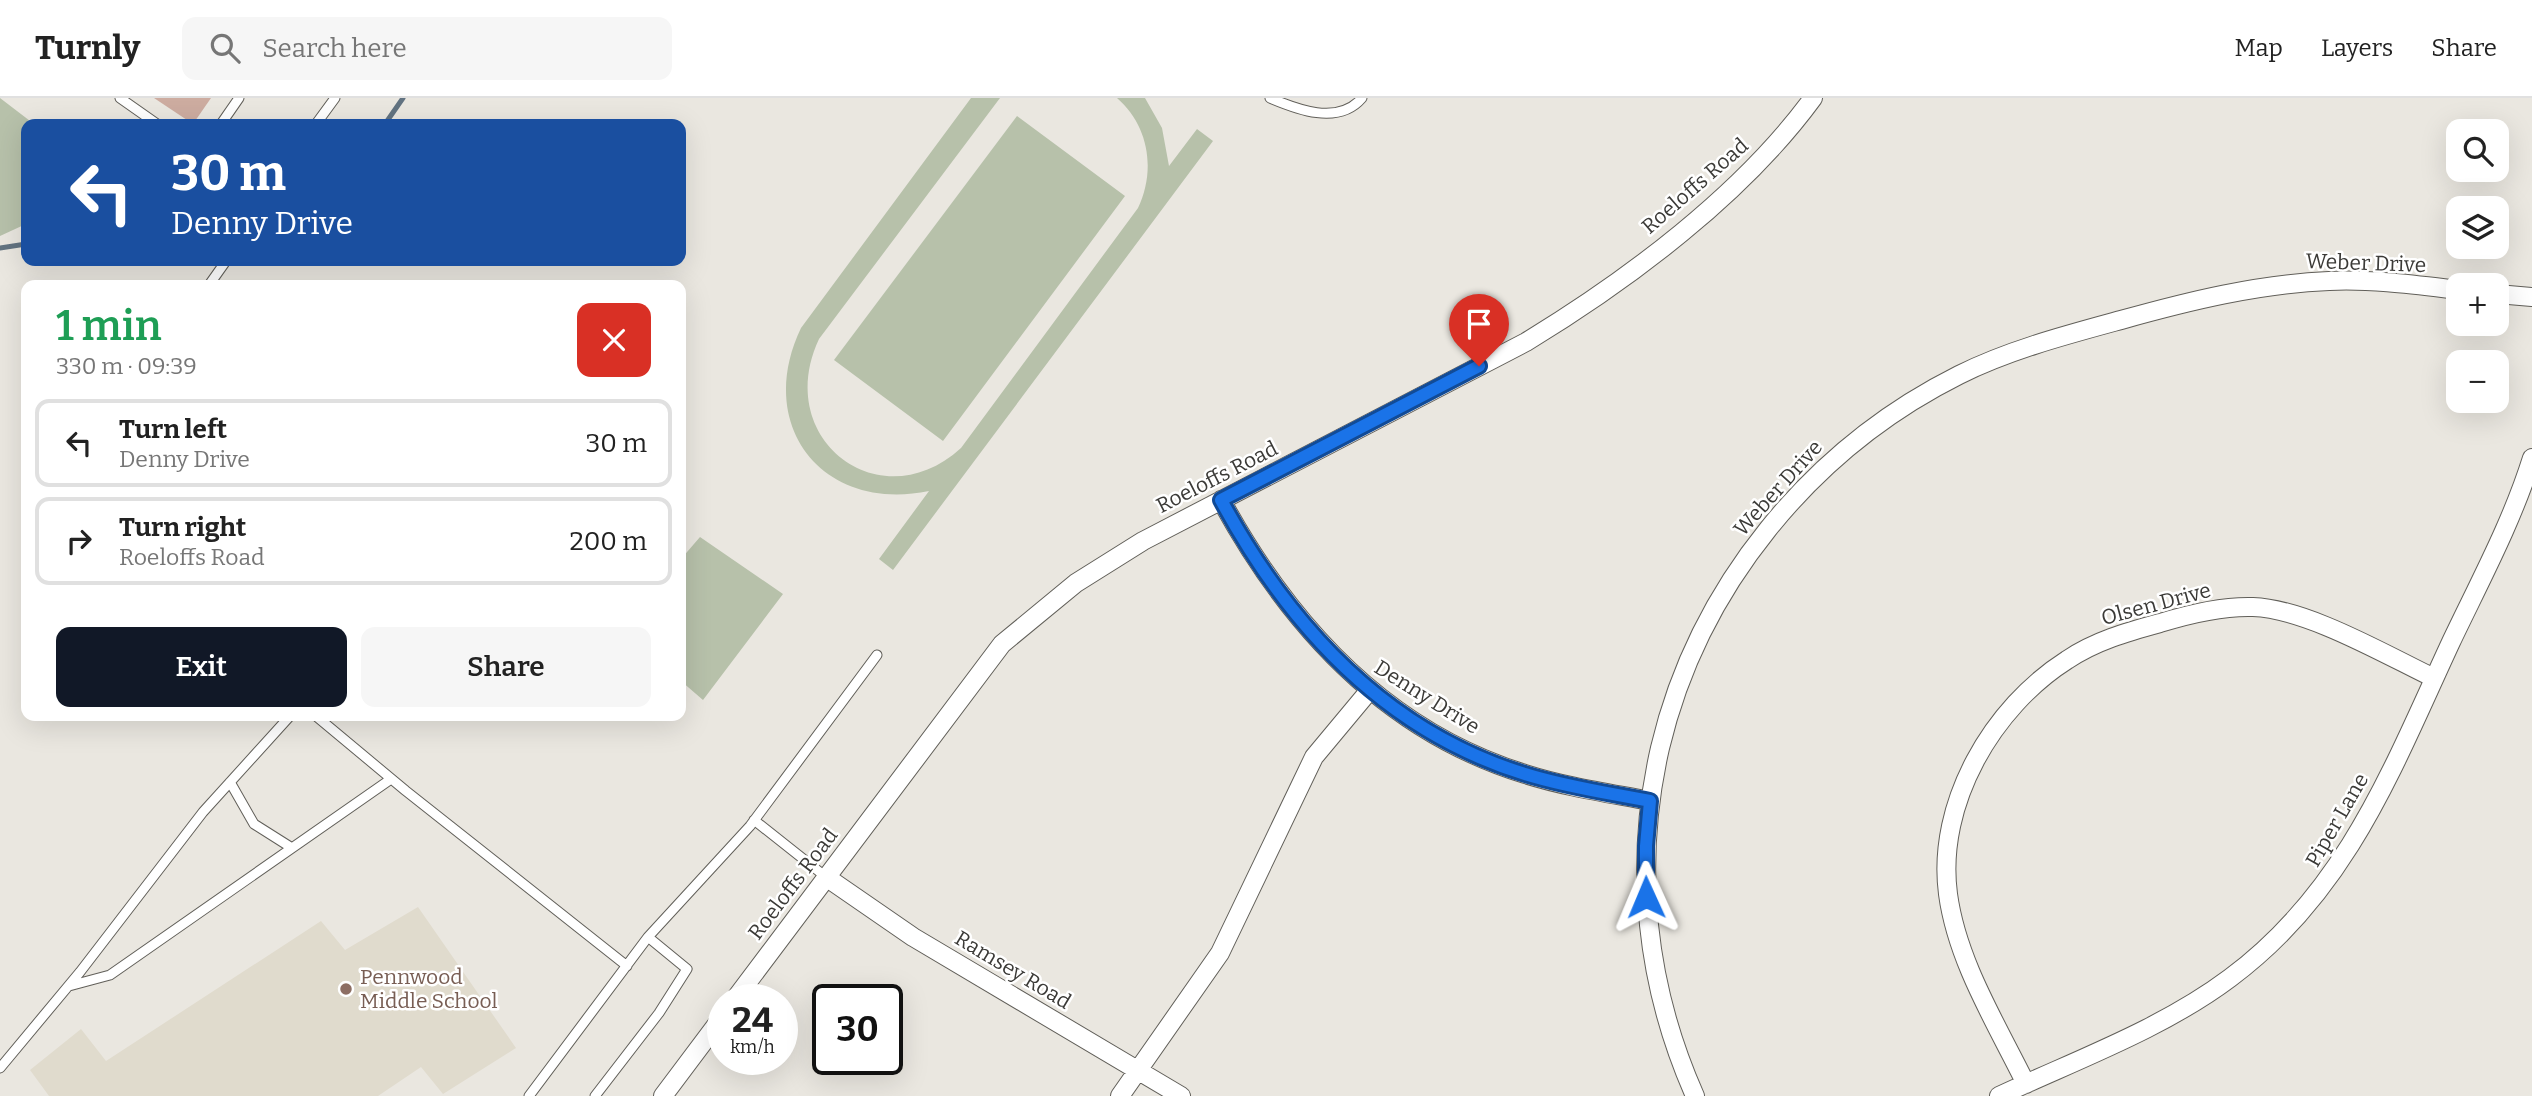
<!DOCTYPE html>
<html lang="en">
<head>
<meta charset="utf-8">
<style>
  body { margin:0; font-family:Bitter,serif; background:#f6f6f6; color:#222; height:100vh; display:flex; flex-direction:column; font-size:26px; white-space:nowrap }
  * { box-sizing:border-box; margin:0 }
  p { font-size:23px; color:#767676 }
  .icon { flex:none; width:38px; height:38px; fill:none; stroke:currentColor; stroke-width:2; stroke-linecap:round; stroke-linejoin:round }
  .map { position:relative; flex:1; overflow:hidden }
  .drawer { position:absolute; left:21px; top:182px; width:665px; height:441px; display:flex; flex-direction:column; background:#fff; border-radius:14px; box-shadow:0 7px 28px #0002 }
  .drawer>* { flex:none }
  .guide { position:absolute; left:21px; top:21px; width:665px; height:147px; border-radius:14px; box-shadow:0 7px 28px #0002; background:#1a4fa0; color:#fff; overflow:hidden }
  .buttons { position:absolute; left:2446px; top:21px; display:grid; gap:14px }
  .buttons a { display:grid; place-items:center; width:63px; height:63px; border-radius:14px; background:#fff; box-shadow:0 7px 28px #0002; font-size:35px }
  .speed { position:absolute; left:707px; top:886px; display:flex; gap:14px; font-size:35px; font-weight:700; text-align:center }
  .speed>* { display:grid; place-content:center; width:91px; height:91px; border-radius:50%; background:#fff; box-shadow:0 7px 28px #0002; line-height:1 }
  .speed small { font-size:18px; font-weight:400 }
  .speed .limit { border:4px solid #111; border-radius:10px; background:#fff; color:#111 }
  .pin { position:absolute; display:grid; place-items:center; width:60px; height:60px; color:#fff; margin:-72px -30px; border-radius:50% 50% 50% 0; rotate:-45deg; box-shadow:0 0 7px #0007 }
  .pin .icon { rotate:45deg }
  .me { position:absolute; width:77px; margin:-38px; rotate:359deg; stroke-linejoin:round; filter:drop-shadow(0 0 5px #0008) }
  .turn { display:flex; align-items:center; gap:24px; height:147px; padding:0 35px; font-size:32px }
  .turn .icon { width:91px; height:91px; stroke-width:2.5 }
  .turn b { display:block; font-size:49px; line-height:60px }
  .round { display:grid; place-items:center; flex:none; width:74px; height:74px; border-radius:14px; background:#f6f6f6 }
  .overview { display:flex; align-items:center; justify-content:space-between; height:119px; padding:0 35px }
  h1 { font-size:42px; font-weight:600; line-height:52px; color:#1e9e55 }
  .action { display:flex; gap:14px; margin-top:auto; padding:14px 35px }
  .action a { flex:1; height:80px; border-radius:14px; background:#111827; color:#fff; font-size:28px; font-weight:600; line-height:80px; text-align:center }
  .action a+a { background:#f6f6f6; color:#222 }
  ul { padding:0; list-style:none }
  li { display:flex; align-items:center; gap:21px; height:88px; margin:0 14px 10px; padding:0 21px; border:4px solid #e0e0e0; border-radius:14px }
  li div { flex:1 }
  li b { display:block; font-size:26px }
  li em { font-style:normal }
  header { display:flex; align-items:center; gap:42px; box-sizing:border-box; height:98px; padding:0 35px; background:#fff; border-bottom:2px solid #e0e0e0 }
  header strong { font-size:33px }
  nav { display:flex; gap:38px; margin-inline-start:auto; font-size:24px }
  .search { width:490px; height:63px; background:#f6f6f6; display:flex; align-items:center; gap:18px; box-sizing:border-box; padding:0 24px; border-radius:14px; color:#767676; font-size:26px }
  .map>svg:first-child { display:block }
  .built { fill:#e0dbcd }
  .green { fill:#b7c1aa }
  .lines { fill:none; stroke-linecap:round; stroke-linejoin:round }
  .stream { stroke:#627381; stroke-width:5 }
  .building { fill:#cdaca0 }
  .lane-casing { stroke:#615f59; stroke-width:11 }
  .street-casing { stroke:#615f59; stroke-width:20 }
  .lane { stroke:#fff; stroke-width:9 }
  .street { stroke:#fff; stroke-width:18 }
  .route-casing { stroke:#114b97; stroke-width:18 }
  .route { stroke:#1a73e8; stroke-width:12 }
  .education-dot { fill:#8d6e63; stroke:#fff; stroke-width:2.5 }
  .labels { text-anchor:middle; stroke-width:5; stroke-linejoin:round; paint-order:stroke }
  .street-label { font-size:21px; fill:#3b3a37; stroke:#fff }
  .education-label { font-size:21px; fill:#785e54; stroke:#fff; text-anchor:start }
</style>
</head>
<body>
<header>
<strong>Turnly</strong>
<div class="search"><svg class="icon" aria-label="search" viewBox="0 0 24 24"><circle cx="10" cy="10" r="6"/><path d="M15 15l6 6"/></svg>Search here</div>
<nav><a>Map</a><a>Layers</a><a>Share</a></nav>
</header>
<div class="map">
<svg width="2532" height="998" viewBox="0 0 2532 998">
  <rect width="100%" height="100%" fill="#eae7e0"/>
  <path class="built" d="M418,809L516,950L443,996L421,969L378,998H49L30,972L81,931L106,963L321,823L345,852Z"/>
  <path class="green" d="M0,0L34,26H26V126L0,138Z
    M971,0H1000L819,241C772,341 880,424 961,350L1138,110C1156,72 1149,28 1117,0H1145L1162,30L1169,68L1197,31L1213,43L893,472L879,461L929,393C823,415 754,328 801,230Z
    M1017,18L1125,98L943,343L834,262Z
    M700,439L783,496L703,602L681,583V461Z"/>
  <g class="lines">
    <path class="stream" d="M385,26L403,0
      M0,150L26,146"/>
  </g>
  <path class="building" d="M154,0H211L193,26Z"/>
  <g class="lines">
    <defs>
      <path id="lane" d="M120,0L157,26
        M1270,0C1296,11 1338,28 1362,0
        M221,26L239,0
        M316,26L335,0
        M209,187L226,163
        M316,618L406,693L627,868
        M230,684L254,726L292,750
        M754,722L826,779
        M69,888L110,877L391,681
        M0,970L80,874L203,714L290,618
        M529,998L648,839L750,728L877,557
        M595,998L659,915L687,871L648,839"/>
      <path id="street" d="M2497,196L2532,199
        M1221,402C1289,527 1385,633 1525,676C1566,689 1608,695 1650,703
        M826,779L913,839L1181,998
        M735,901L1002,546L1076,485L1143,443L1526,244C1628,182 1742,97 1813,0
        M2026,986C1996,925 1957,863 1948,796C1936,705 1993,609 2067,562C2095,543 2127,534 2160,525C2189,516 2222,508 2253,509C2307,511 2384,556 2434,580
        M663,998L723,918
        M1120,998L1220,855L1314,659L1369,593
        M1695,998C1646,888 1633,768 1660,650C1698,489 1811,351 1959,277C2009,252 2066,237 2121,222C2189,203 2258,186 2329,183C2372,181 2416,187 2459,192
        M1999,998C2076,962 2162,931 2230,880C2347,793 2392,671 2451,544C2480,483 2512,424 2532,360"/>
    </defs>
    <use href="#lane" class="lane-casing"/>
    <use href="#street" class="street-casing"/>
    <use href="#lane" class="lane"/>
    <use href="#street" class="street"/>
  </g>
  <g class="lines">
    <defs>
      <path id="route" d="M1479,268L1221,402C1289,528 1385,633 1525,676C1566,689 1609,695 1650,703L1646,748V799"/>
    </defs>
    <use href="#route" class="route-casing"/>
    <use href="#route" class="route"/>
  </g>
  <circle class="education-dot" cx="346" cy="891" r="7"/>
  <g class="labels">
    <g class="street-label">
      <text transform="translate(1695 88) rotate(-41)" y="7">Roeloffs Road</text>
      <text transform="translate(2366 165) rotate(2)" y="7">Weber Drive</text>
      <text transform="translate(1217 379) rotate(-27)" y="7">Roeloffs Road</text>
      <text transform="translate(1778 390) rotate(-48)" y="7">Weber Drive</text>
      <text transform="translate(2156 506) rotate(-15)" y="7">Olsen Drive</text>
      <text transform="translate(1427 599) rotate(32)" y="7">Denny Drive</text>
      <text transform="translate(2337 722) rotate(-60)" y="7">Piper Lane</text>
      <text transform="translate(793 786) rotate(-53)" y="7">Roeloffs Road</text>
      <text transform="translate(1013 872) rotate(31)" y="7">Ramsey Road</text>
    </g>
    <g class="education-label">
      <text x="360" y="886">Pennwood<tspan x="360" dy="24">Middle School</tspan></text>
    </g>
  </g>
</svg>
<div class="buttons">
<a><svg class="icon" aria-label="search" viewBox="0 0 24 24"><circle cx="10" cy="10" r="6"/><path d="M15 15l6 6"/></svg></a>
<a><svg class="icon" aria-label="layers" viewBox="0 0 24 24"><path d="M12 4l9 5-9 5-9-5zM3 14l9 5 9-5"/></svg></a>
<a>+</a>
<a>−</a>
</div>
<div class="speed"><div>24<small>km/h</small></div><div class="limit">30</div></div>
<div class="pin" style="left:1479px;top:268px;background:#d93025"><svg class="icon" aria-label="arrive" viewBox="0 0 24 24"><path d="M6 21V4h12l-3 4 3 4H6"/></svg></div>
<svg class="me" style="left:1646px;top:799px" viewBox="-20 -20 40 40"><path d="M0-17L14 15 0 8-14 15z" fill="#1a73e8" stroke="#fff" stroke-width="4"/></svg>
<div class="guide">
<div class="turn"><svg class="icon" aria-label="left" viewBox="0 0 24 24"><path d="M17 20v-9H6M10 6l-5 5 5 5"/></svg><div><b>30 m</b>Denny Drive</div></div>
</div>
<section class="drawer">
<div class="overview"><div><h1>1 min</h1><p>330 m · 09:39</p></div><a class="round" style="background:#d93025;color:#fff"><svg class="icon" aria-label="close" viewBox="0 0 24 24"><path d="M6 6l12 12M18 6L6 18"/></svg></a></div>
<ul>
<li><svg class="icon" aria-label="left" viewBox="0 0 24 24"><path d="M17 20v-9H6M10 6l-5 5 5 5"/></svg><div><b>Turn left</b><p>Denny Drive</p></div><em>30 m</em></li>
<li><svg class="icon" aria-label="right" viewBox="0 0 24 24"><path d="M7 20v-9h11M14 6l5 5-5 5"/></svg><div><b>Turn right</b><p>Roeloffs Road</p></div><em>200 m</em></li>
</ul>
<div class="action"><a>Exit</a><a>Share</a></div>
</section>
</div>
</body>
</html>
